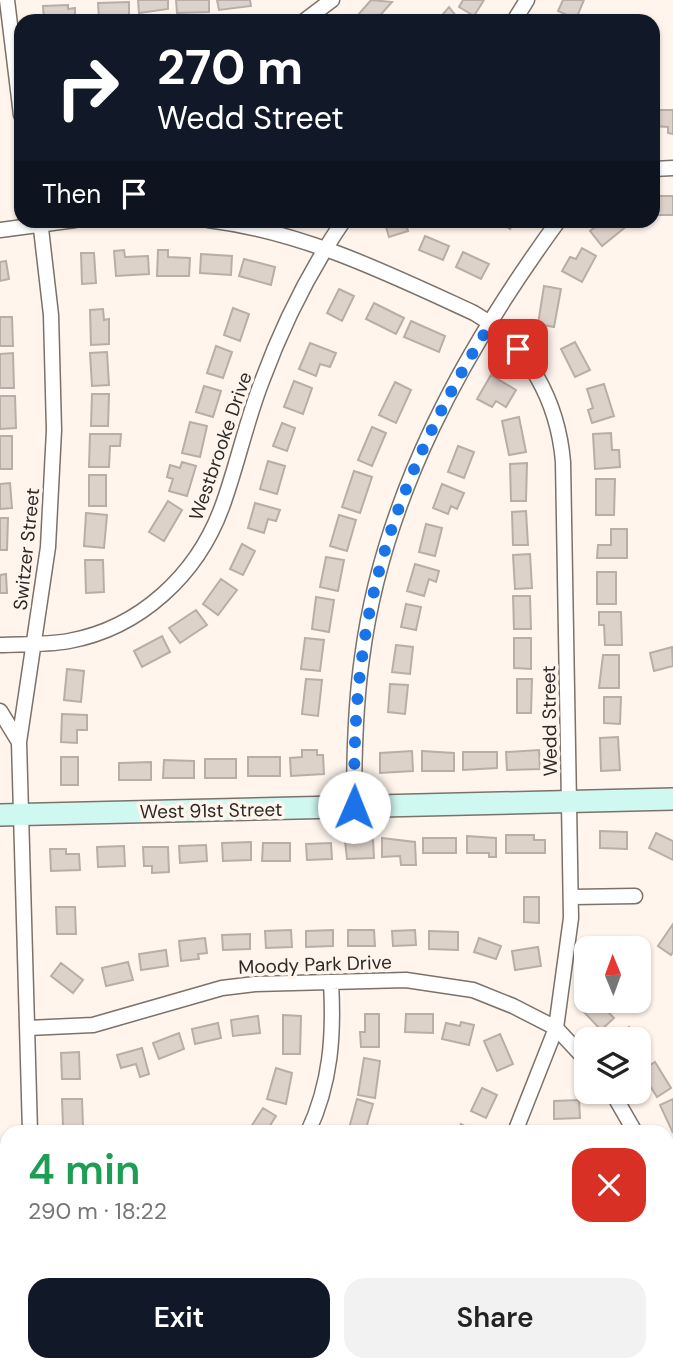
<!DOCTYPE html>
<html lang="en">
<head>
<meta charset="utf-8">
<style>
  body { margin:0; font-family:"DM Sans",sans-serif; background:#f2f2f2; color:#222; height:100vh; display:flex; flex-direction:column; font-size:26px; white-space:nowrap }
  * { box-sizing:border-box; margin:0 }
  p { font-size:23px; color:#767676 }
  .icon { flex:none; width:38px; height:38px; fill:none; stroke:currentColor; stroke-width:2; stroke-linecap:round; stroke-linejoin:round }
  .map { position:relative; flex:1; overflow:hidden }
  .details { position:absolute; left:0px; top:1125px; width:674px; height:247px; display:flex; flex-direction:column; background:#fff; border-radius:21px 21px 0 0; box-shadow:0 2px 5px #0004 }
  .details>* { flex:none }
  .hud { position:absolute; left:14px; top:14px; width:646px; height:214px; border-radius:21px; box-shadow:0 2px 5px #0004; background:#111827; color:#fff; overflow:hidden }
  .needle { width:46px; rotate:359deg }
  .controls { position:absolute; left:574px; top:936px; display:grid; gap:14px }
  .controls a { display:grid; place-items:center; width:77px; height:77px; border-radius:14px; background:#fff; box-shadow:0 2px 5px #0004; font-size:35px }
  .pin { position:absolute; display:grid; place-items:center; width:60px; height:60px; color:#fff; margin:-30px; border-radius:14px; box-shadow:0 4px 10px #0006 }
  .me { position:absolute; width:77px; margin:-38px; rotate:1deg; stroke-linejoin:round; filter:drop-shadow(0 0 5px #0008) }
  .turn { display:flex; align-items:center; gap:24px; height:147px; padding:0 28px; font-size:32px }
  .turn .icon { width:91px; height:91px; stroke-width:2.5 }
  .turn b { display:block; font-size:49px; line-height:60px }
  .then { display:flex; align-items:center; height:66px; padding:0 28px; background:#0003; gap:14px; font-size:26px }
  .round { display:grid; place-items:center; flex:none; width:74px; height:74px; border-radius:21px; background:#f2f2f2 }
  .overview { display:flex; align-items:center; justify-content:space-between; height:119px; padding:0 28px }
  h1 { font-size:42px; font-weight:600; line-height:52px; color:#1e9e55 }
  .action { display:flex; gap:14px; margin-top:auto; padding:14px 28px }
  .action a { flex:1; height:80px; border-radius:21px; background:#111827; color:#fff; font-size:28px; font-weight:600; line-height:80px; text-align:center }
  .action a+a { background:#f2f2f2; color:#222 }
  .map>svg:first-child { display:block }
  .building { fill:#dcd2ca; stroke:#b8aea7; stroke-width:2 }
  .lines { fill:none; stroke-linecap:round; stroke-linejoin:round }
  .street-casing { stroke:#7a726b; stroke-width:17 }
  .secondary-casing { stroke:#7a726b; stroke-width:24 }
  .street { stroke:#fff; stroke-width:14 }
  .secondary { stroke:#cef8f0; stroke-width:21 }
  .route { stroke:#1a73e8; stroke-width:12; stroke-dasharray:0 21.6 }
  .labels { text-anchor:middle; stroke-width:7; stroke-linejoin:round; paint-order:stroke }
  .street-label { font-size:19px; fill:#2e2a28; stroke:#fff5ed }
</style>
</head>
<body>
<div class="map">
<svg width="673" height="1371" viewBox="0 0 673 1371">
  <rect width="100%" height="100%" fill="#fff5ed"/>
  <path class="building" d="M138,0H168V9L139,13Z
    M176,0H209V12L177,13Z
    M217,0H250L251,6L219,10Z
    M371,0L392,2L375,21H365L358,15Z
    M463,0H484L474,16L459,7Z
    M563,0H584L576,19L558,11Z
    M129,2V17L99,18L98,3Z
    M68,5V9L75,8V21H44L43,6Z
    M449,7L460,21H437Z
    M653,110H673V134L668,133V127L653,126Z
    M653,196H673V215H654Z
    M384,220H405L408,231L389,237Z
    M498,220H515L510,229Z
    M604,220H624L628,225L602,246L590,231Z
    M425,236L449,246L443,260L419,250Z
    M582,248L596,256L582,282L562,271L570,257L576,259Z
    M124,250L125,257L148,256L149,274L116,276L114,251Z
    M158,250H168V257L190,258L189,276H157Z
    M463,252L489,264L481,279L456,267Z
    M81,253H94L96,283L82,284Z
    M201,254L232,256L231,275L200,273Z
    M244,259L275,267L271,285L239,276Z
    M6,261L9,279L0,281V262Z
    M544,286L561,289L554,327L538,324Z
    M339,289L354,296L342,321L327,313Z
    M374,303L404,318L396,334L366,319Z
    M233,308L249,314L240,341L224,335Z
    M103,309L104,320L109,319V344L91,345L90,310Z
    M0,317H12L13,346H0Z
    M411,321L445,336L439,352L404,337Z
    M575,342L590,370L575,377L561,349Z
    M310,343L336,353L330,367L320,364L316,376L299,369Z
    M216,346L232,352L223,378L207,373Z
    M107,352L109,385L92,386L90,353Z
    M13,353L14,388H0V354Z
    M491,375L516,390L506,407L496,401L492,407L477,399Z
    M294,381L312,388L303,414L284,407Z
    M395,382L411,390L396,423L379,415Z
    M604,384L614,416L592,423L588,410L593,408L587,389Z
    M204,386L221,391L213,417L196,412Z
    M92,394H109L108,426H91Z
    M0,396H15L16,428L0,429Z
    M519,417L526,452L509,455L502,421Z
    M190,422L207,426L200,457L182,453Z
    M282,423L295,428L287,451L273,446Z
    M372,427L386,433L372,466L358,460Z
    M611,433L612,450H619L620,467L595,469L593,434Z
    M90,434H121L120,446H110L109,467H89Z
    M0,436H12V469H0Z
    M458,446L474,452L464,478L448,472Z
    M268,461L285,466L277,494L260,489Z
    M182,462L196,466L187,496L169,491L173,479L167,477L170,465L180,468Z
    M527,463L526,501H511L510,464Z
    M354,471L372,477L360,513L342,507Z
    M89,475H106V506H89Z
    M596,479H615L614,515H596Z
    M10,483L12,508L0,509V484Z
    M442,484L464,493L457,509L451,506L448,514L433,508Z
    M168,501L182,510L164,541L149,532Z
    M255,503L280,510L276,521L268,519L264,533L248,528Z
    M526,511L528,545H513L512,512Z
    M86,513L107,515L104,548L84,546Z
    M339,515L356,520L347,551L330,546Z
    M0,518H8L7,550H0Z
    M426,524L442,528L435,556L419,552Z
    M611,529H627V558H597L598,545H611Z
    M242,544L255,551L243,575L230,569Z
    M530,554L532,588L515,589L513,555Z
    M326,557L344,560L338,591L320,587Z
    M85,560H103L104,592L86,593Z
    M415,564L439,571L436,582L429,579L424,596L407,591Z
    M597,572H616V604H597Z
    M6,574L7,593H0V575Z
    M221,579L237,590L218,615L203,604Z
    M513,596H530L531,629H514Z
    M316,597L334,600L329,632L312,629Z
    M406,604L421,607L416,630L401,627Z
    M196,610L207,625L180,643L169,628Z
    M599,612H621L622,645H605L604,625H599Z
    M162,636L170,652L142,667L134,651Z
    M305,638L324,640L320,671L301,669Z
    M514,638H531V669L514,668Z
    M396,645L413,647L410,674L392,672Z
    M672,647L673,666L654,671L650,653Z
    M603,655H619V688H599Z
    M67,669L84,671L81,702L64,700Z
    M306,679L322,680L318,716L302,714Z
    M517,679H532L531,713H517Z
    M390,684L408,685L405,714L388,712Z
    M604,697H621L620,724L604,723Z
    M62,714L87,715V730H77V743L61,742Z
    M618,737L620,770L601,771L600,738Z
    M302,750H317V755H323L324,774L291,776L290,758L302,757Z
    M539,750L540,769L507,770L506,752Z
    M412,751L413,771L380,773V753Z
    M422,751L454,753V771H422Z
    M463,752H497V768L463,770Z
    M61,757H78V785H61Z
    M248,757H280V776H248Z
    M205,759H236V778H205Z
    M164,760L194,761V778H163Z
    M151,762V780H119V763Z
    M600,831L627,832V849L600,848Z
    M656,833L673,841V860L649,848Z
    M506,835H534V840H545V853H506Z
    M467,836L496,838V857H489V853H467Z
    M382,838L415,842L416,865H401L400,856L382,857Z
    M423,838H456V853H423Z
    M373,839L374,858L347,859L345,841Z
    M251,842V860L223,861L222,843Z
    M263,843H290V861H262Z
    M331,843L332,859L307,860L306,844Z
    M206,845L207,861L180,863L179,846Z
    M124,846L125,866L98,867L97,847Z
    M143,847H168L169,872L152,873V866H144Z
    M50,849H66V854H79L80,870L51,871Z
    M524,897H539V923L524,922Z
    M56,907H75L76,934H57Z
    M673,924V952L671,955L658,946Z
    M291,930L292,947L266,948L265,931Z
    M333,930V946L306,947V931Z
    M348,930H374L375,946H348Z
    M415,930L416,945L393,946L392,931Z
    M429,931L458,932V950L429,949Z
    M250,934V949L223,950L222,935Z
    M205,938L207,953L198,954L199,959L181,961L179,941Z
    M479,938L501,946L496,959L474,952Z
    M605,941H640V959L639,948H605Z
    M538,947L541,966L515,970L512,951Z
    M166,950L168,966L141,970L139,954Z
    M128,962L133,980L106,986L102,968Z
    M61,963L83,980L73,993L51,976Z
    M593,1001H597L614,1018L601,1030L583,1011Z
    M365,1014H379V1047H361L360,1032H365Z
    M406,1014H433V1033L405,1032Z
    M283,1015L301,1016L300,1054H283Z
    M258,1016L260,1033L233,1036L231,1020Z
    M461,1022L474,1025L469,1045L442,1039L446,1023L460,1026Z
    M218,1023L221,1038L195,1044L192,1029Z
    M629,1027L646,1049L639,1055V1040L614,1039Z
    M179,1033L184,1049L159,1059L153,1043Z
    M500,1034L513,1064L497,1071L484,1041Z
    M142,1048L149,1074L140,1077L136,1064L121,1068L117,1055Z
    M79,1052L80,1079H62L61,1053Z
    M364,1058L380,1061L375,1098L358,1095Z
    M655,1062L671,1088L657,1097L641,1071Z
    M276,1068L292,1073L286,1104L267,1099Z
    M482,1088L497,1095L486,1118L471,1111Z
    M62,1099H82L83,1126H63Z
    M357,1099L373,1104L365,1132H348Z
    M673,1099V1133L660,1105Z
    M579,1100L580,1118L554,1119V1101Z
    M263,1108L276,1116L266,1132H252L249,1130Z
    M461,1124L475,1132H457Z
    M79,1365H88L95,1369L75,1371Z
    M121,1365H145L130,1371H123Z
    M265,1365H290L284,1371H271Z
    M393,1365H407L401,1371Z
    M493,1365H523L516,1371H493L490,1368Z"/>
  <g class="lines">
    <defs>
      <path id="street" d="M7,0L21,115
        M304,21L332,0
        M514,21L527,0
        M653,169L673,168
        M208,220C304,232 387,273 474,313C528,344 558,402 563,462L571,918L556,1028L515,1132
        M0,230L75,220
        M0,645C23,644 46,645 69,641C140,628 197,575 222,507C237,466 246,422 262,381C283,324 310,270 344,220
        M0,711L19,742
        M354,807C354,757 355,707 362,658C383,496 464,350 559,220
        M573,897L635,896
        M28,1028L93,1025L222,988L255,984L406,980L473,990L513,1006L556,1028L586,1060
        M612,1092L635,1132
        M30,1132L19,742L48,547L54,430L51,315L40,220
        M308,1132C331,1083 334,1035 331,982
        M34,1365V1371
        M660,1365V1371
        M330,1371L336,1365
        M590,1371L616,1365"/>
      <path id="secondary" d="M0,815L673,799"/>
    </defs>
    <use href="#street" class="street-casing"/>
    <use href="#secondary" class="secondary-casing"/>
    <use href="#street" class="street"/>
    <use href="#secondary" class="secondary"/>
  </g>
  <g class="lines">
    <path class="route" d="M354,807C354,757 355,708 362,658C377,538 427,425 491,323L518,349"/>
  </g>
  <g class="labels">
    <g class="street-label">
      <text transform="translate(220 446) rotate(-71)" y="7">Westbrooke Drive</text>
      <text transform="translate(26 549) rotate(-84)" y="7">Switzer Street</text>
      <text transform="translate(549 721) rotate(-91)" y="7">Wedd Street</text>
      <text transform="translate(211 810) rotate(-1)" y="7">West 91st Street</text>
      <text transform="translate(315 964) rotate(-2)" y="7">Moody Park Drive</text>
    </g>
  </g>
</svg>
<div class="controls">
<a><svg class="needle" viewBox="-14 -14 28 28"><path d="M0-13l5 13h-10z" fill="#e53935"/><path d="M0 13l5-13h-10z" fill="#767676"/></svg></a>
<a><svg class="icon" aria-label="layers" viewBox="0 0 24 24"><path d="M12 4l9 5-9 5-9-5zM3 14l9 5 9-5"/></svg></a>
</div>
<div class="pin" style="left:518px;top:349px;background:#d93025"><svg class="icon" aria-label="arrive" viewBox="0 0 24 24"><path d="M6 21V4h12l-3 4 3 4H6"/></svg></div>
<svg class="me" style="left:354px;top:807px" viewBox="-20 -20 40 40"><circle r="19" fill="#fff"/><path d="M0-13L10 11 0 6-10 11z" fill="#1a73e8"/></svg>
<div class="hud">
<div class="turn"><svg class="icon" aria-label="right" viewBox="0 0 24 24"><path d="M7 20v-9h11M14 6l5 5-5 5"/></svg><div><b>270 m</b>Wedd Street</div></div>
<div class="then">Then<svg class="icon" aria-label="arrive" viewBox="0 0 24 24"><path d="M6 21V4h12l-3 4 3 4H6"/></svg></div>
</div>
<section class="details">
<div class="overview"><div><h1>4 min</h1><p>290 m · 18:22</p></div><a class="round" style="background:#d93025;color:#fff"><svg class="icon" aria-label="close" viewBox="0 0 24 24"><path d="M6 6l12 12M18 6L6 18"/></svg></a></div>
<div class="action"><a>Exit</a><a>Share</a></div>
</section>
</div>
</body>
</html>
